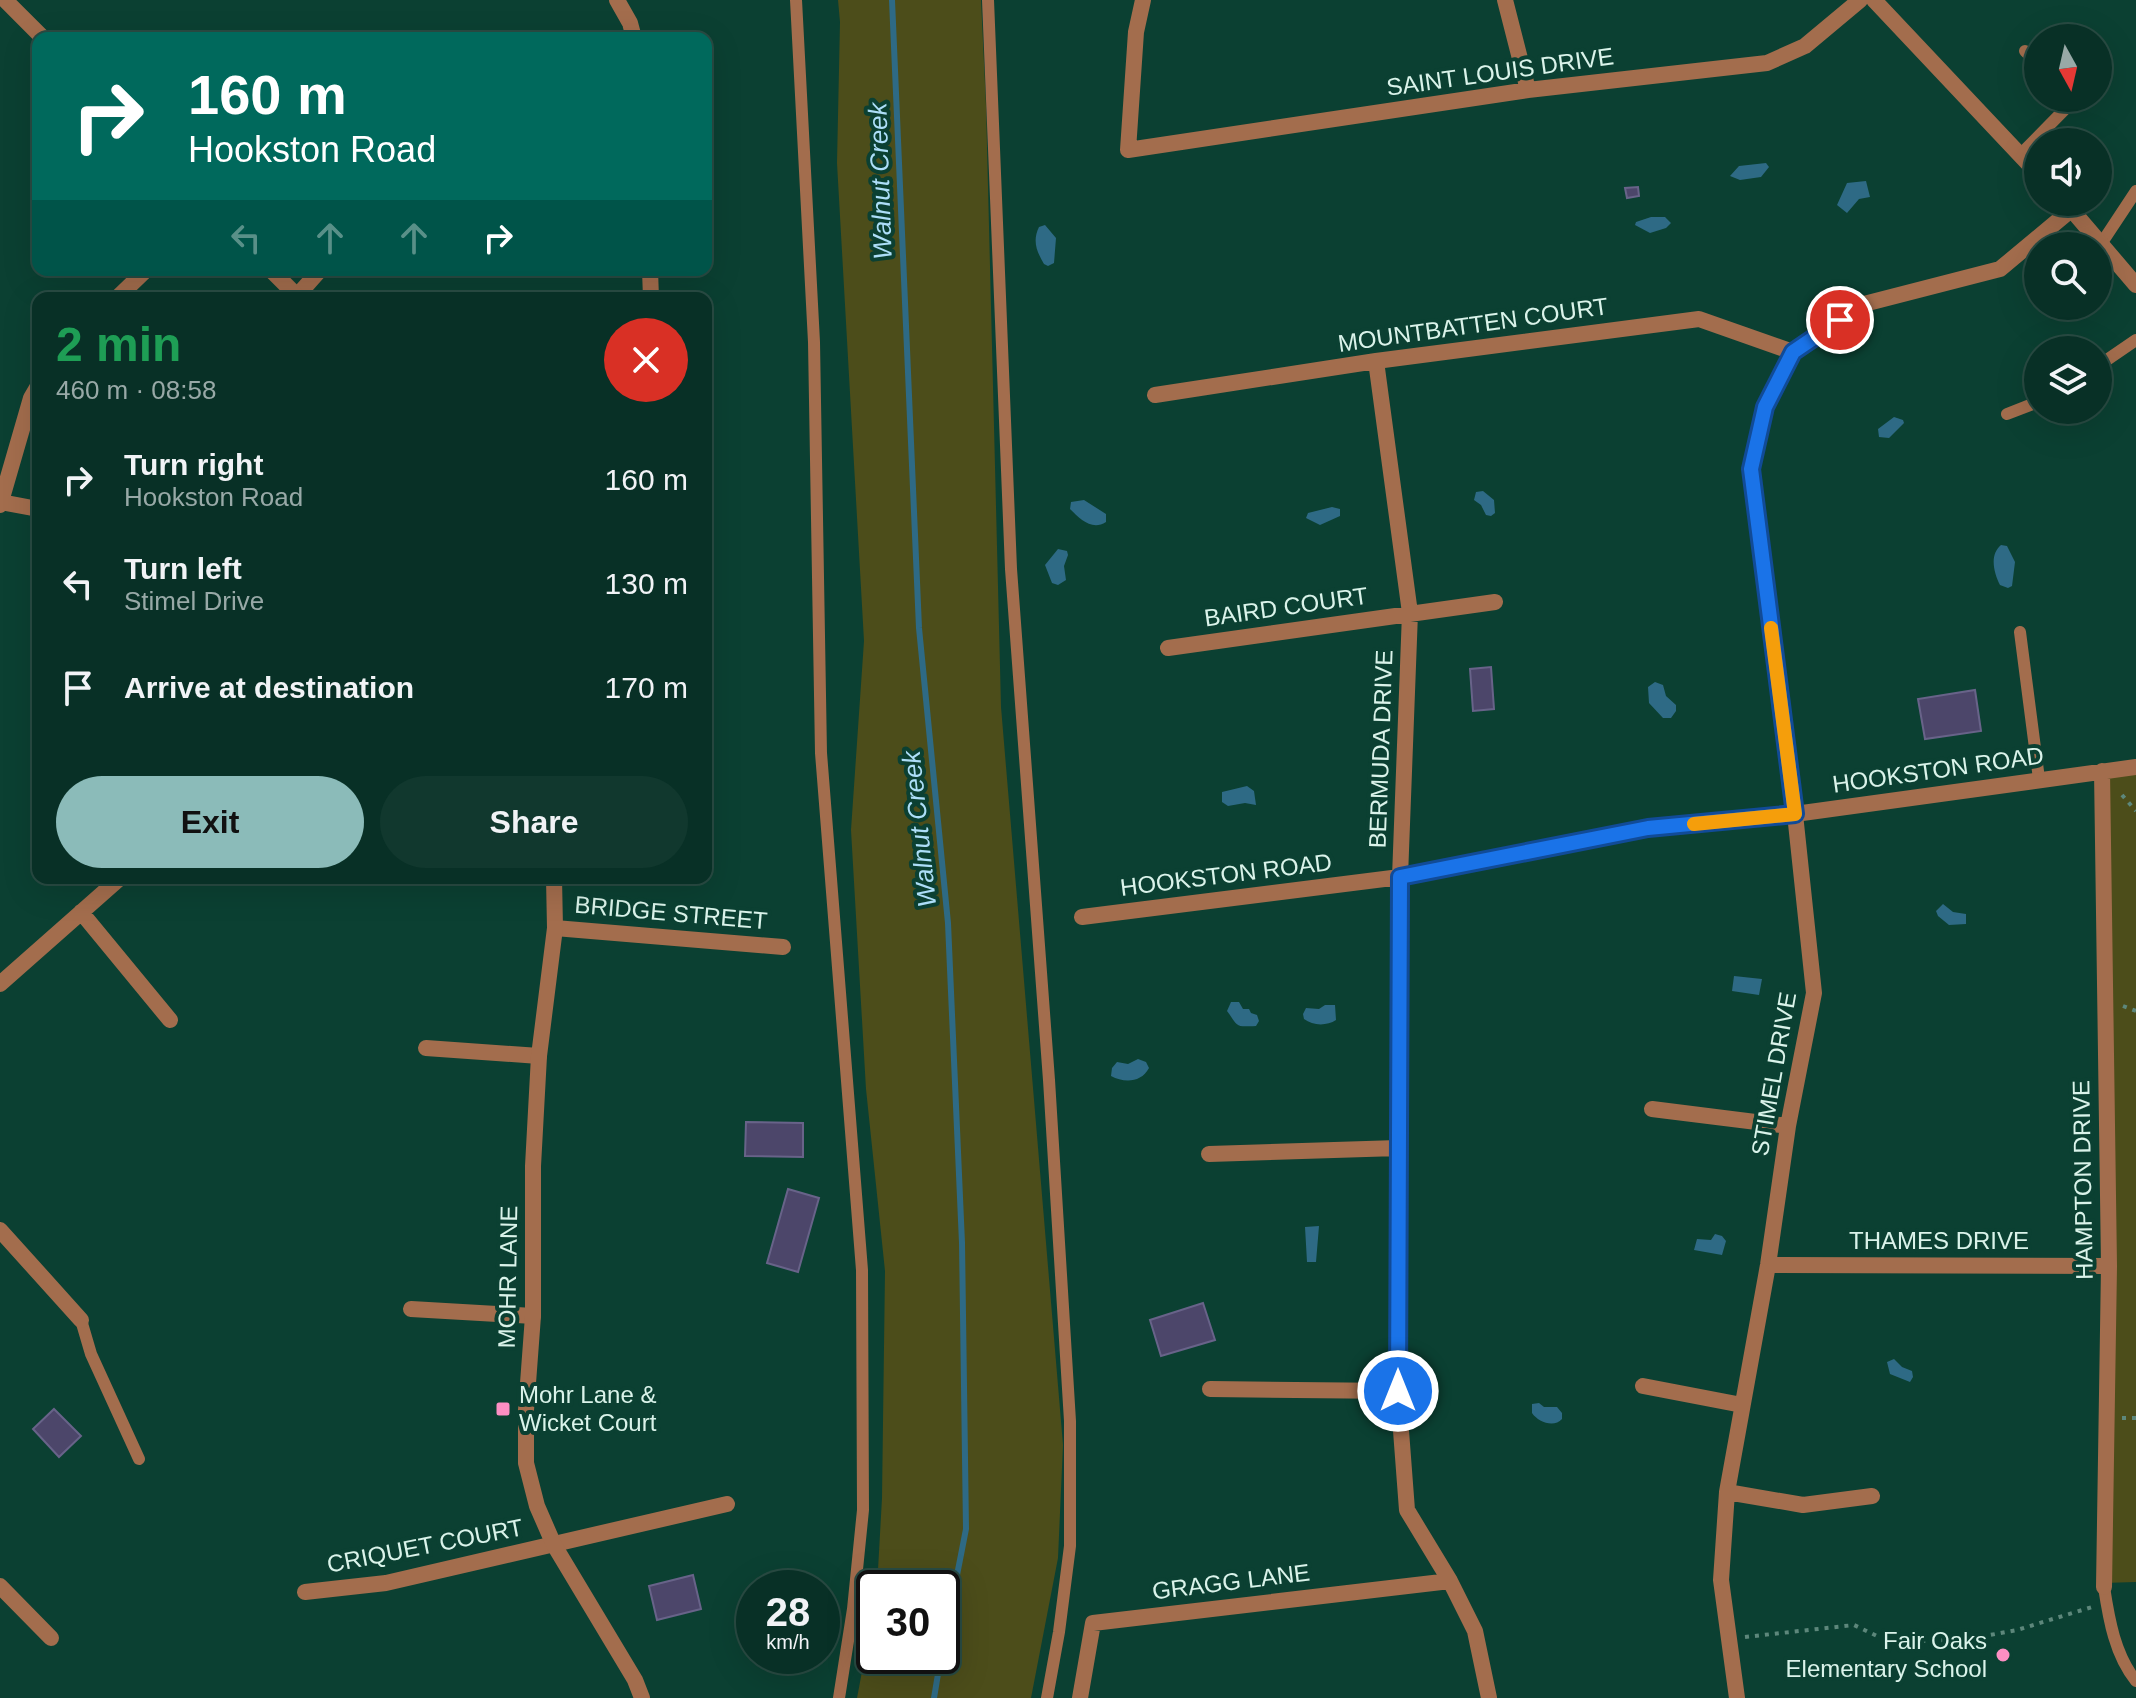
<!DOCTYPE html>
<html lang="en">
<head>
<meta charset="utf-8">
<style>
  body { margin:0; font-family:Arial,sans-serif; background:#11382e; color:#f1f3f6; height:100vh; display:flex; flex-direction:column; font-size:30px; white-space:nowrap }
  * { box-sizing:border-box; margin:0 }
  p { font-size:26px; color:#98a9a7 }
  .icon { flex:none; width:44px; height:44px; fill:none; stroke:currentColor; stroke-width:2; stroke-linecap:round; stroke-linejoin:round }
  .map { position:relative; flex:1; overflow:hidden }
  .drawer { position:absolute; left:32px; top:292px; width:680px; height:592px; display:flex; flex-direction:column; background:#083026; border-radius:16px; box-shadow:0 8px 32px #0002,0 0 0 2px #294b43 }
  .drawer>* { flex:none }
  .banner { position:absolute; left:32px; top:32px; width:680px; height:244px; border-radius:16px; box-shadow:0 8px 32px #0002,0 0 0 2px #294b43; background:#00695c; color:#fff; overflow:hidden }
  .needle { width:52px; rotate:172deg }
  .tools { position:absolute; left:2024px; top:24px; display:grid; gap:16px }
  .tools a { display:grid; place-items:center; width:88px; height:88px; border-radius:50%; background:#083026; box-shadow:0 8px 32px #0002,0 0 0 2px #294b43; font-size:40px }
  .speed { position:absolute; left:736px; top:1570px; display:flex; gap:16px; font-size:40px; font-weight:700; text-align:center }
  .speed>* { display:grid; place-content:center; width:104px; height:104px; border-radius:50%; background:#083026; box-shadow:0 8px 32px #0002,0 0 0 2px #294b43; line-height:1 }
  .speed small { font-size:20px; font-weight:400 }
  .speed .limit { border:4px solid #111; border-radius:12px; background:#fff; color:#111 }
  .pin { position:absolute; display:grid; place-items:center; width:68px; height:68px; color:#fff; margin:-34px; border:4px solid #fff; border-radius:50%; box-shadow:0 2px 8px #0007 }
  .me { position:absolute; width:88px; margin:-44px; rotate:0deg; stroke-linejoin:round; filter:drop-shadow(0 0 6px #0008) }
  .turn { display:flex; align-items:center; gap:28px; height:168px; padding:0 24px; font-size:36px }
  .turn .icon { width:104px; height:104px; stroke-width:2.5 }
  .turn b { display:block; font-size:56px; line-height:68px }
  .lanes { display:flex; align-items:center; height:76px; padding:0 24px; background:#0003; justify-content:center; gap:40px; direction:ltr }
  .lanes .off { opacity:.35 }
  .round { display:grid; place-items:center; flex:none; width:84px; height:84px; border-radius:42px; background:#11382e }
  .summary { display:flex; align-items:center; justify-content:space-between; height:136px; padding:0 24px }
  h1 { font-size:48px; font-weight:700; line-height:60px; color:#1e9e55 }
  .cta { display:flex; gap:16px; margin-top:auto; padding:16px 24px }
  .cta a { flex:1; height:92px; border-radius:48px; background:#8bbbb9; color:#111; font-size:32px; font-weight:700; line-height:92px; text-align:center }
  .cta a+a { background:#11382e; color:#f1f3f6 }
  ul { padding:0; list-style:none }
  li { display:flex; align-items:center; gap:24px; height:104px; padding:0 24px }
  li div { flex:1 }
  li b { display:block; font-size:30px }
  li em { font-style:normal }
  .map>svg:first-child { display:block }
  .green { fill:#4c4d1a }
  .water { fill:#2e6a85 }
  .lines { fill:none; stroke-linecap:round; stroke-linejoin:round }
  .stream { stroke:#2e6a85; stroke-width:6 }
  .building { fill:#4c466a; stroke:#686389; stroke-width:2 }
  .path { stroke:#5d877b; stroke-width:4; stroke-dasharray:4 6; stroke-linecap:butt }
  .service { stroke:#a36d4d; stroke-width:12 }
  .minor { stroke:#a36d4d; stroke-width:16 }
  .tertiary { stroke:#a36d4d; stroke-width:16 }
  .route-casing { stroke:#114b97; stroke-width:20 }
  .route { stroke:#1a73e8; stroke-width:14 }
  .slow { stroke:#f59e0b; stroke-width:14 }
  .poi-dot { fill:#fc8fc3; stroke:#0b4032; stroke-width:3 }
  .labels { text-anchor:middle; stroke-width:8; stroke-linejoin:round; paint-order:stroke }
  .street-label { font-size:24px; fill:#daf3ea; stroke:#0b4032 }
  .poi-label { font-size:24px; fill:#daf3ea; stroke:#0b4032; text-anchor:start }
  .water-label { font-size:26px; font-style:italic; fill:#addef8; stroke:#0b4032 }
</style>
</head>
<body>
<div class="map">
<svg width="2136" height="1698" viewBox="0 0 2136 1698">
  <rect width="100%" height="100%" fill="#0b4032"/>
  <path class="green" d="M838,0H981L986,106L1001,707L1063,1445L1058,1558L1031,1698H857L874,1608V1656H942V1588H877L882,1498L885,1271L866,1089L851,830L864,641L837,163L840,22Z
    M2136,767V1582L2103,1583L2102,772Z"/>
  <path class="water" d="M1766,163L1769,167L1761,177L1740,180L1730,176L1739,166Z
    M1866,181L1870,197L1859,199L1847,213L1837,205L1847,183Z
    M1651,217H1665L1671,223L1666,228L1650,233L1635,225L1636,222Z
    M1045,225L1056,238L1054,263L1048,266L1044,264C1037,252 1032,241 1039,227Z
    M1894,417L1903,420L1904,423L1889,438L1879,437L1878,429Z
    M1483,491L1494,500L1495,513L1491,516L1486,515L1481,505L1474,500L1476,492Z
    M1084,500L1106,514V522C1092,531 1080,519 1070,509L1071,502Z
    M1332,507L1340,509V516L1320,525L1306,518L1308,513Z
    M2001,545L2007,546L2015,562L2012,586L2008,588L2000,585C1994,573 1989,555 2001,545Z
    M1058,549L1067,551L1068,555L1064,566L1066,580L1058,585L1052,583L1045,565Z
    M1655,682L1663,685L1666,696L1676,705V711L1671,718H1663L1649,703L1648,687Z
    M1247,786L1254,791L1256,805L1245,803L1228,806L1222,802V792Z
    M1943,904L1953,912L1966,914V924L1949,925L1938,916L1936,911Z
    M1734,976L1762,979L1759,995L1732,991Z
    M1231,1002H1239L1243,1009H1249L1251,1013L1257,1015L1259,1021L1256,1026C1234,1027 1239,1027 1227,1011Z
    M1325,1005H1335L1336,1020C1327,1026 1313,1026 1304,1019L1303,1014L1306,1008L1319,1009Z
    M1138,1059L1146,1062L1149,1068C1141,1083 1124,1083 1111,1076L1112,1068L1117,1062L1128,1064Z
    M1319,1226L1316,1262H1307L1305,1227Z
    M1715,1234L1722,1236L1726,1241L1722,1255L1694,1250L1697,1239L1711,1240Z
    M1894,1359L1902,1367L1912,1371L1913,1377L1910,1382L1890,1374L1887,1362Z
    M1539,1403L1544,1407H1557L1562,1413V1419C1554,1428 1538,1422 1532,1413V1404Z"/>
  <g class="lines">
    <path class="stream" d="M892,0L919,628L948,923L962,1243L966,1529L942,1652
      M934,1698L941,1656"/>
  </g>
  <path class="building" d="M1638,187L1639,196L1627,198L1625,188Z
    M1491,667L1494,709L1473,711L1470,669Z
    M1975,690L1981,731L1925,739L1918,699Z
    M746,1122L803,1123V1157L745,1156Z
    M788,1189L819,1198L798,1272L767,1263Z
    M1203,1303L1215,1340L1161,1356L1150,1320Z
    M54,1409L81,1436L59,1457L33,1429Z
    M693,1575L701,1609L657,1620L649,1586Z"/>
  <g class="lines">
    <path class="path" d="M2122,795L2136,811
      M2123,1006L2136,1011
      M2122,1418H2136
      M1745,1637L1854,1625L1877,1636L1903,1641L1963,1640L2017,1630L2092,1607"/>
    <path class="service" d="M796,0L814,342L821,753L862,1270L863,1510L853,1609L839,1698
      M988,0L1011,569L1049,1080L1070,1421V1546L1059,1632L1047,1698
      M2025,51L2038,64
      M2020,155L2074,100L2072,98
      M2101,244L2136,191
      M2098,366L2136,340
      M2007,414L2038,402
      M2020,632L2039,779
      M81,1320L91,1354L139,1459
      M2104,1587C2109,1620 2115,1655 2136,1681"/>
    <path class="minor" d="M617,0L630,23L634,38
      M1143,0L1136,32L1128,150L1528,90L1767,63L1805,46L1860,0
      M1505,0L1528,90
      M650,270L651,298
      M297,296L320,270
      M117,298L146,270
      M1376,361L1410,613L1400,877L1398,1148V1391L1407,1510L1450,1581L1475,1631L1489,1698
      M1155,395L1376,361L1699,319L1793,352
      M1,502L38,509
      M0,505L31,398L38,386
      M1168,648L1495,602
      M2102,771L2109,1266L2104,1587
      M81,912L170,1020
      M1082,917L1400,877L1648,828L1795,814L2136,767
      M555,928L783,947
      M0,984L120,878
      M426,1048L539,1056
      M1652,1109L1788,1126
      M1209,1154L1398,1148
      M0,1230L81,1320
      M1768,1265L2109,1266
      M411,1309L533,1316
      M1643,1386L1742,1405
      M1210,1389L1398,1391
      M1727,1492L1803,1505L1872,1496
      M0,1586L51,1638
      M305,1592L386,1583L727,1504
      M1080,1698L1093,1623L1450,1581
      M1737,1698L1721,1580L1727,1492L1768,1265L1788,1126L1814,993L1795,814L1751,469L1765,407L1793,352L1864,304L2000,269L2072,209"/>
    <path class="tertiary" d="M5,0L43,38
      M1874,0L2038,174
      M2065,202L2136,285
      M271,270L299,298
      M554,878L555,928L539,1056L533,1166V1316L526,1410V1463L537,1506L554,1545L635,1680L642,1698"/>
  </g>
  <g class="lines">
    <defs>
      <path id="route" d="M1398,1391L1400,877L1648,828L1795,814L1751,469L1765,407L1793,352L1840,320"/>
    </defs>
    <use href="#route" class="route-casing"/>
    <use href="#route" class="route"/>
    <path class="slow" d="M1694,824L1795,814L1771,628"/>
  </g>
  <g class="poi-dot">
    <rect x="495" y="1401" width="16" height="16" rx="4"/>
    <circle cx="2003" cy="1655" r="8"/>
  </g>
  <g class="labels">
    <g class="street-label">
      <text transform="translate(1500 72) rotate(-8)" y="8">SAINT LOUIS DRIVE</text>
      <text transform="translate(1473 325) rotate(-8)" y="8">MOUNTBATTEN COURT</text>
      <text transform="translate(1286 607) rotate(-8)" y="8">BAIRD COURT</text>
      <text transform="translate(1381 749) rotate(-88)" y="8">BERMUDA DRIVE</text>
      <text transform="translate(1938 770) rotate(-8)" y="8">HOOKSTON ROAD</text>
      <text transform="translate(1226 875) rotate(-7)" y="8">HOOKSTON ROAD</text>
      <text transform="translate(671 913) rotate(5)" y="8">BRIDGE STREET</text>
      <text transform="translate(1774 1074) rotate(-80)" y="8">STIMEL DRIVE</text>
      <text transform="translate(2083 1180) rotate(-91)" y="8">HAMPTON DRIVE</text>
      <text x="1939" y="1249">THAMES DRIVE</text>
      <text transform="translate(508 1277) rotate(-89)" y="8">MOHR LANE</text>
      <text transform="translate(425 1546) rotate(-11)" y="8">CRIQUET COURT</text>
      <text transform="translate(1231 1582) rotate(-7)" y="8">GRAGG LANE</text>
    </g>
    <g class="poi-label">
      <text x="519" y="1403">Mohr Lane &amp;<tspan x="519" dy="28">Wicket Court</tspan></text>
      <text x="1987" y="1649" text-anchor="end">Fair Oaks<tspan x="1987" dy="28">Elementary School</tspan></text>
    </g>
    <g class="water-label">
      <text transform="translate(880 181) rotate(-92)" y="9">Walnut Creek</text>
      <text transform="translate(919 829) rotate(-96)" y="9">Walnut Creek</text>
    </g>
  </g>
</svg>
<div class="tools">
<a><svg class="needle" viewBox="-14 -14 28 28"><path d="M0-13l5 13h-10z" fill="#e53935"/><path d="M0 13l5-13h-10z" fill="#98a9a7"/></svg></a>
<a><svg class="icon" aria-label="sound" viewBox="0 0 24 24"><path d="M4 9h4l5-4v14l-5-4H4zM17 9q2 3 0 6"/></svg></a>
<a><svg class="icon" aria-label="search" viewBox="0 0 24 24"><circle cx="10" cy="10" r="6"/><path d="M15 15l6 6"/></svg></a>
<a><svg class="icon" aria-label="layers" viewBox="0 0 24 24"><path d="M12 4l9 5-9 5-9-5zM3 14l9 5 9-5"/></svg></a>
</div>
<div class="speed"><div>28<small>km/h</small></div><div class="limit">30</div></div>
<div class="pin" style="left:1840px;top:320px;background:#d93025"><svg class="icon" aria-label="arrive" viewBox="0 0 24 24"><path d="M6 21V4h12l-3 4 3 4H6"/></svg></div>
<svg class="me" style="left:1398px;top:1391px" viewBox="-20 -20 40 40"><circle r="17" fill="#1a73e8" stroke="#fff" stroke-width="3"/><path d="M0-11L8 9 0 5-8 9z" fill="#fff"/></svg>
<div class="banner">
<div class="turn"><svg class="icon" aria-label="right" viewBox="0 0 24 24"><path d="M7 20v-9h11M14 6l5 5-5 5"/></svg><div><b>160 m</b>Hookston Road</div></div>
<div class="lanes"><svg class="icon off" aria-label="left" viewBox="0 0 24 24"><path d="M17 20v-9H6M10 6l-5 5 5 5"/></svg><svg class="icon off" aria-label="ahead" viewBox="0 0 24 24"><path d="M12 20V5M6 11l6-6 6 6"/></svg><svg class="icon off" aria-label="ahead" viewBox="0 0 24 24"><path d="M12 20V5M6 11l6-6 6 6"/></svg><svg class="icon" aria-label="right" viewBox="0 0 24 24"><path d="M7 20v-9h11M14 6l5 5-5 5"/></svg></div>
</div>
<section class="drawer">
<div class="summary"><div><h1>2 min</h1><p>460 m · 08:58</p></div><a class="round" style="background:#d93025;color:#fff"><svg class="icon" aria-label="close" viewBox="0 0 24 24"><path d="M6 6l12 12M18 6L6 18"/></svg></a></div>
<ul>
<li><svg class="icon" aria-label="right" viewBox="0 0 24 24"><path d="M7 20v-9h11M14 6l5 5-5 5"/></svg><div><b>Turn right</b><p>Hookston Road</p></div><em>160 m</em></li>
<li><svg class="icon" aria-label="left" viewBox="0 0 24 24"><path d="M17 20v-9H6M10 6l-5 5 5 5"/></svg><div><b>Turn left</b><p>Stimel Drive</p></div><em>130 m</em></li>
<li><svg class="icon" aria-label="arrive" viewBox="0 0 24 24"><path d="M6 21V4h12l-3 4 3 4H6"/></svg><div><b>Arrive at destination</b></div><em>170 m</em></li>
</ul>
<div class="cta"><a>Exit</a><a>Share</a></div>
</section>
</div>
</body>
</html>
